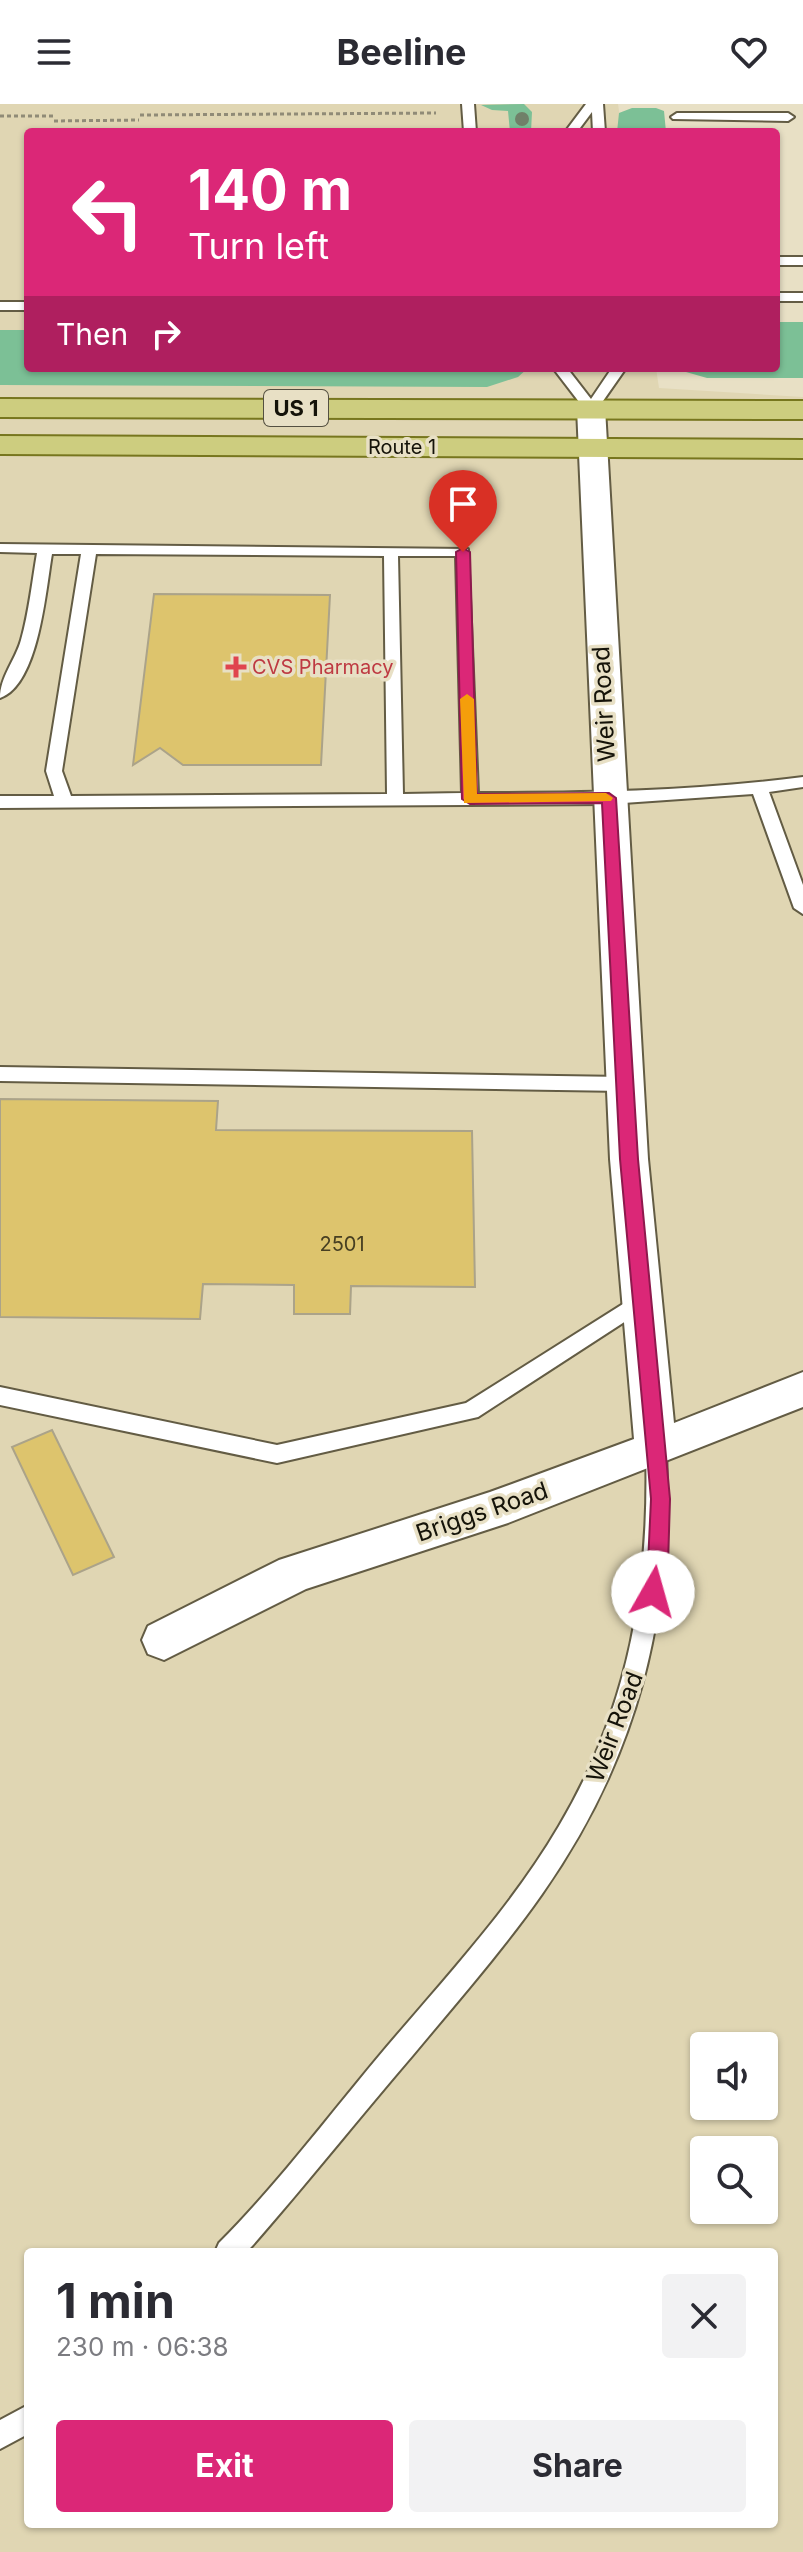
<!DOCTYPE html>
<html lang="en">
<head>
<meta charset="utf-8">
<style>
  body { margin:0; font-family:Inter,sans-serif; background:#f2f2f3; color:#2b2b33; height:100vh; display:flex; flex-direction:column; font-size:30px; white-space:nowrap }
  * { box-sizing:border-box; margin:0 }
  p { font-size:26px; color:#7c7c81 }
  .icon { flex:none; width:44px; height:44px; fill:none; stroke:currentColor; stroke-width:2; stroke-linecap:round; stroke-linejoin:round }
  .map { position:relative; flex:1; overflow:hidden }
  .drawer { position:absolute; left:24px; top:2144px; width:754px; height:280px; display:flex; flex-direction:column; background:#fff; border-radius:8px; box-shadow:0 2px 6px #0004 }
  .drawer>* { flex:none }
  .guide { position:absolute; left:24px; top:24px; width:756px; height:244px; border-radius:8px; box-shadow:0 2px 6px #0004; background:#db2777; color:#fff; overflow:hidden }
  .tools { position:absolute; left:690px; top:1928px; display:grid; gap:16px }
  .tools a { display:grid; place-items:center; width:88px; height:88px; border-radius:8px; background:#fff; box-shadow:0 2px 6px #0004; font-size:40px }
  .pin { position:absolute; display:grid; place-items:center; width:68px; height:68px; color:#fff; margin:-82px -34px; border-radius:50% 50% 50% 0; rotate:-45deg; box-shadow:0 0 8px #0007 }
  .pin .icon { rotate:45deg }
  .me { position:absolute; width:88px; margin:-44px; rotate:7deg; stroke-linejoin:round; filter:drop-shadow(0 0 6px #0008) }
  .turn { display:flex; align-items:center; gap:28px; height:168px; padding:0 32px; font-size:36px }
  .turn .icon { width:104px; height:104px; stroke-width:2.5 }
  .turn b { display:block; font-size:56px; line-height:68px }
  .then { display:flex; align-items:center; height:76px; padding:0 32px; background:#0003; gap:16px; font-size:30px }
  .round { display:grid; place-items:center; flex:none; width:84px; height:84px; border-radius:8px; background:#f2f2f3 }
  .head { display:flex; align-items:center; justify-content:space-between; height:136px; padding:0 32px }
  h1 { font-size:48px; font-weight:700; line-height:60px }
  .primary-button { display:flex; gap:16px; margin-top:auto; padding:16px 32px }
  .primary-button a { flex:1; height:92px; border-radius:8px; background:#db2777; color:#fff; font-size:32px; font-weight:700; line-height:92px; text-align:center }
  .primary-button a+a { background:#f2f2f3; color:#2b2b33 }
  header { display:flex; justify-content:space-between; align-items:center; height:104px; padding:0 32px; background:#fff; font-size:36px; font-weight:700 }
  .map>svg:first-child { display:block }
  .built { fill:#e0d6b3; fill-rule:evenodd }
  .green { fill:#7cc096 }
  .building { fill:#ddc46d; stroke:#aba389; stroke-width:2 }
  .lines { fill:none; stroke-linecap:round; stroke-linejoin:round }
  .service-casing { stroke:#635c44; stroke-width:4 }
  .minor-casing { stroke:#635c44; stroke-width:4 }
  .primary-casing { stroke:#77761e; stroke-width:4 }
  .path { stroke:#908b77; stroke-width:3; stroke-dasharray:4 3; stroke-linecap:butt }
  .service { fill:#fff; fill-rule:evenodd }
  .minor { fill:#fff; fill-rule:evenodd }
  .primary { fill:#cdcd7f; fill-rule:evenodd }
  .tree { fill:#708069 }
  .route { fill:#db2777; stroke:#8e194d; stroke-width:2 }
  .slow { fill:#f59e0b }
  .health-dot { fill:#e0444e; stroke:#e8e0c5; stroke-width:3 }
  .labels { text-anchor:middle; stroke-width:7; stroke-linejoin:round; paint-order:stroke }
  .far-street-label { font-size:20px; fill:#151309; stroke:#e8e0c5 }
  .far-health-label { font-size:20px; fill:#be3a42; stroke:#e8e0c5; text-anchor:start }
  .number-label { font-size:20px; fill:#473f22 }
  .shield { fill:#e8e0c5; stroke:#545041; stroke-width:2 }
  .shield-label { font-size:22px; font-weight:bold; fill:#151309 }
  .street-label { font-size:24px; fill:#151309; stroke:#e8e0c5 }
</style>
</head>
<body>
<header><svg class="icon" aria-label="menu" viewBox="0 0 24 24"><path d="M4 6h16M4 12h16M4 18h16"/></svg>Beeline<svg class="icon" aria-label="heart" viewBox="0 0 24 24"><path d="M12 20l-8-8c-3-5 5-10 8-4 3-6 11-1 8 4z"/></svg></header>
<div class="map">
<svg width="803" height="2448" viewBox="0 0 803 2448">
  <rect width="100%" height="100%" fill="#e8e0c5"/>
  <path class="built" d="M0,0H618L622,28H28V264H656L659,284L803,293V2448H0ZM704,1942H764V2002H704ZM704,2046H764V2106H704ZM28,2148H774V2420H28Z"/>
  <path class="green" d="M524,0L532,8L531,28H510L508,7L492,6L481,1Z
    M656,4L664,7L666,28H617L619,9L632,4Z
    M776,218H803V274H707L672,264H776Z
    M0,226H28V264H528L518,273L487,283L0,281Z"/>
  <path class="building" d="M154,490L330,491L321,661H183L160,644L133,661Z
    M0,995L218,997L216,1026L472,1027L475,1183L351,1182L350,1210H294V1181L203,1180L200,1215L0,1213Z
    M52,1326L114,1453L73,1471L12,1343Z"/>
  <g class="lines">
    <defs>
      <path id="service" d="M462,0H474L476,28H464Z
        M586,0H603L605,28H593L592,8L577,28H565Z
        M677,9H788L794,13L788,17L673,15L671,13Z
        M776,153H803V161H776Z
        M776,189H803V197H776Z
        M0,198H28V206H0Z
        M553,264H567L591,295L612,264H626L596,307H586Z
        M0,440L468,445L478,689C587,689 695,687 803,673V683L769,688L803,781V810L794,804L753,690L609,700L0,704V692H54L46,667L81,450H52C46,484 39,581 0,594C0,573 15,557 21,536C29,508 32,478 37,449L0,448ZM96,450L384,452L387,690L71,692L62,667ZM398,452H456L462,689L403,690Z
        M0,963L624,973L633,980L624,987L0,977Z
        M642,1188L649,1190L652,1196L649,1202L478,1313L277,1359L0,1301V1283L277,1341L466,1299Z
        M656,1336L663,1339L666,1345C673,1512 638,1653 542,1790C502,1847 457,1898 413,1951C359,2014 307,2079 253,2141L246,2148H215L219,2139C278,2080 330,2010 384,1946C445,1874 511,1804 559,1722C629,1604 650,1481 646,1345L649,1339Z
        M28,2301V2330L0,2345V2316Z"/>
      <path id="minor" d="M591,296L601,298L605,304L648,1055L674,1319L803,1268V1303L508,1419L306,1485L164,1556L148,1550L142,1536L148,1522L279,1456L490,1388L634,1335L610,1055L577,304L581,298Z"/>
      <path id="primary" d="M0,295L803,297V315L0,313Z
        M0,332L803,336V354L0,350Z"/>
    </defs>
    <use href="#service" class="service-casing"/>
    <use href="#minor" class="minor-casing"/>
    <use href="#primary" class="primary-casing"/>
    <path class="path" d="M140,11L436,9
      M0,12H55
      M54,17L139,16"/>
    <use href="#service" class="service"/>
    <use href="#minor" class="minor"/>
    <use href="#primary" class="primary"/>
  </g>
  <circle class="tree" cx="522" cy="15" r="7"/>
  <path class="route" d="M463,444L470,448L477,690L609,689L616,694L638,1055L670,1395L668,1460L660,1494L653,1497L646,1494L643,1488L648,1460L651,1395L620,1055L602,699L470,700L462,695L456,448Z"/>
  <path class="slow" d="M467,590L474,595L477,690L606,689L613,694L611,697L464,699L460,595Z"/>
  <path class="health-dot" d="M232 551h8v8h8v8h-8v8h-8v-8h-8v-8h8z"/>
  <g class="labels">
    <g class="far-street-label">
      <text x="402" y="350">Route 1</text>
    </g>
    <g class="far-health-label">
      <text x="252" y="570">CVS Pharmacy</text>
    </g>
    <g class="number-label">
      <text x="342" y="1147">2501</text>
    </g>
    <rect class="shield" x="264" y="286" width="64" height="36" rx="6"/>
    <g class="shield-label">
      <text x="296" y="312">US 1</text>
    </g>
    <g class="street-label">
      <text transform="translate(604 600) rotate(-93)" y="8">Weir Road</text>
      <text transform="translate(482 1408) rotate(-19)" y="8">Briggs Road</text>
      <text transform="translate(615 1623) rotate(-69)" y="8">Weir Road</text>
    </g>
  </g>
</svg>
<div class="tools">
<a><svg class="icon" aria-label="sound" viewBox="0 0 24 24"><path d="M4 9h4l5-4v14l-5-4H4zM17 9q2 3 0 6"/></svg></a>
<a><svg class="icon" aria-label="search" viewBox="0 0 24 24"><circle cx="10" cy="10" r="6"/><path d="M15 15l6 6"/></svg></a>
</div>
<div class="pin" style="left:463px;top:448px;background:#d93025"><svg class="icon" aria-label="arrive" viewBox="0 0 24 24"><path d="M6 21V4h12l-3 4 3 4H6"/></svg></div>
<svg class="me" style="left:653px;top:1488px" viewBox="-20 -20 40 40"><circle r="19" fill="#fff"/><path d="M0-13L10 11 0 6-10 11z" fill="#db2777"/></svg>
<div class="guide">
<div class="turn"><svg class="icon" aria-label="left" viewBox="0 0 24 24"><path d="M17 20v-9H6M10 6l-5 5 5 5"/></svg><div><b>140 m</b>Turn left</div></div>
<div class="then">Then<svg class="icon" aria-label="right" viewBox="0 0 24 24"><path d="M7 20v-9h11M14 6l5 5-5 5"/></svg></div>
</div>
<section class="drawer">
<div class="head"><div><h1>1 min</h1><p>230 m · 06:38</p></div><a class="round"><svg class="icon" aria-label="close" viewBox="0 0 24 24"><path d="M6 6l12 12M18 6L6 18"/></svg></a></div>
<div class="primary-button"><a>Exit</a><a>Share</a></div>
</section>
</div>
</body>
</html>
